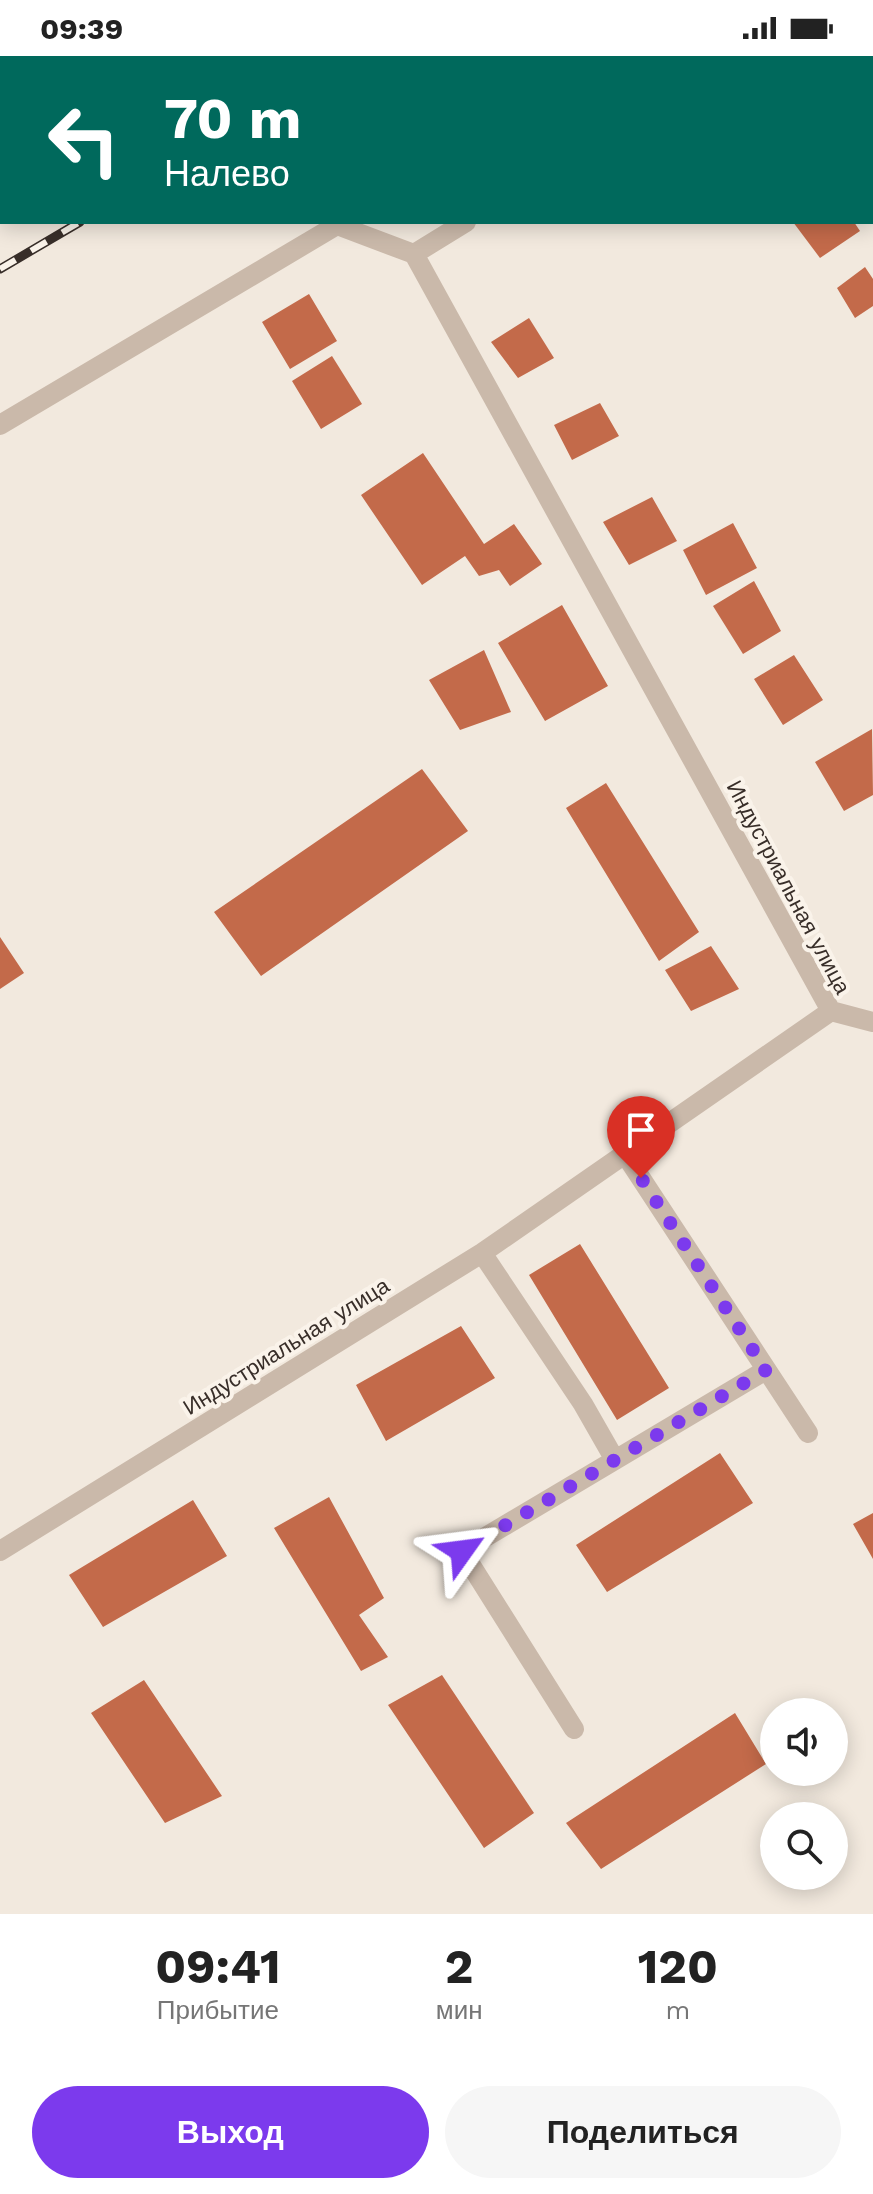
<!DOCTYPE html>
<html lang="ru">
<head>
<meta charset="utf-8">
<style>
  body { margin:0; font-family:"Work Sans",sans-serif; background:#f6f6f6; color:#222; height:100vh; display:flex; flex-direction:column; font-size:30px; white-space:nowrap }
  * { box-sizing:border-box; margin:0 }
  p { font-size:26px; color:#767676 }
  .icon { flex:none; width:44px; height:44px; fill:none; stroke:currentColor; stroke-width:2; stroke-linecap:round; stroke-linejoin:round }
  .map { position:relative; height:1858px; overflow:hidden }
  .drawer { display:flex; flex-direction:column; background:#fff; flex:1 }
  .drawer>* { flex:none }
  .guide { position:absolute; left:0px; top:0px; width:874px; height:168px; box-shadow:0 4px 20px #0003; background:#00695c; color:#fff; overflow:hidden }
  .tools { position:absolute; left:760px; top:1642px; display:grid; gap:16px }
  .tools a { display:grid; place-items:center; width:88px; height:88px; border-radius:50%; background:#fff; box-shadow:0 4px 20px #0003; font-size:40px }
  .pin { position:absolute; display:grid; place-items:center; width:68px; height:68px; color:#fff; margin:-82px -34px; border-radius:50% 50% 50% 0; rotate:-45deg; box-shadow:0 0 8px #0007 }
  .pin .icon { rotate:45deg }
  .me { position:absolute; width:88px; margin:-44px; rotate:59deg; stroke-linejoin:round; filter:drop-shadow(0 0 6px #0008) }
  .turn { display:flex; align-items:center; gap:28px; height:168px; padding:0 32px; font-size:36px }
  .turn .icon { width:104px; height:104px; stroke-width:2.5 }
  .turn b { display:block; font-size:56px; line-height:68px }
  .eta { display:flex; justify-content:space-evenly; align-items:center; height:136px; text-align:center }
  .eta b { font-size:48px; font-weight:700; line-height:56px }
  .cta { display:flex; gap:16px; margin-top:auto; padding:16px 32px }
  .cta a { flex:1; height:92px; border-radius:48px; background:#7c3aed; color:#fff; font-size:32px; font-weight:700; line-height:92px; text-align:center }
  .cta a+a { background:#f6f6f6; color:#222 }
  .status { display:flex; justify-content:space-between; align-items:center; height:56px; padding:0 40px; background:#fff; direction:ltr }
  .status svg { height:22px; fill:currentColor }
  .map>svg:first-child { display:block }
  .building { fill:#c36a4a }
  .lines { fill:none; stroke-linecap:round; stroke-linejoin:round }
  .street { stroke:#cab9aa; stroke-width:20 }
  .rail-casing { stroke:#382e29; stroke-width:9 }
  .rail { stroke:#faf3ea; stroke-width:6; stroke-dasharray:18; stroke-linecap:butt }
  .route { stroke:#7c3aed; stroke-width:14; stroke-dasharray:0 25.2 }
  .labels { text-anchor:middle; stroke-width:8; stroke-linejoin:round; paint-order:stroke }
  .street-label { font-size:22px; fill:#382e29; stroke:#faf3ea }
</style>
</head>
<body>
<div class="status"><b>09:39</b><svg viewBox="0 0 49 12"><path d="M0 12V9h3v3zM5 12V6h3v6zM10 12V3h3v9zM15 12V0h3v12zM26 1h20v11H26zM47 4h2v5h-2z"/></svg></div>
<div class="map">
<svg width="873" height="1858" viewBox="0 0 873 1858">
  <rect width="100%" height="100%" fill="#f2e9de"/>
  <path class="building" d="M793,166H854L860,175L820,202Z
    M865,211L873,223V250L855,262L837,232Z
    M309,238L337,285L290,313L262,266Z
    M529,262L554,302L518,322L491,286Z
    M332,300L362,348L321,373L292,325Z
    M600,347L619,380L572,404L554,369Z
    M423,397L484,488L514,468L542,508L510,530L499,514L479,520L465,500L422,529L361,439Z
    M652,441L677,485L629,509L603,466Z
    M733,467L757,512L706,539L683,494Z
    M754,525L781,575L743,598L713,550Z
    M562,549L608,630L545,665L498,587Z
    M484,594L511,656L460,674L429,624Z
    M794,599L823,644L783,669L754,623Z
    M872,673L873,739L844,755L815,706Z
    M422,713L468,775L261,920L214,856Z
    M606,727L699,876L659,905L566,752Z
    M0,881L24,917L0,933Z
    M711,890L739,933L691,955L665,914Z
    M580,1188L669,1332L617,1364L529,1219Z
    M461,1270L495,1322L386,1385L356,1329Z
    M720,1397L753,1447L607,1536L576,1489Z
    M329,1441L384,1542L359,1559L388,1601L361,1615L274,1472Z
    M193,1444L227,1500L103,1571L69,1519Z
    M873,1457V1503L853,1468Z
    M442,1619L534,1757L484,1792L388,1649Z
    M144,1624L222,1740L165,1767L91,1657Z
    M735,1657L766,1708L601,1813L566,1767Z"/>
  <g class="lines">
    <path class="street" d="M803,0L805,2
      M734,2L737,0
      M872,98L873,100
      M414,198L831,955
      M0,369L337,169L414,198L466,166
      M831,955L873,966
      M625,1098L808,1377
      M482,1197L583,1348L615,1404L766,1314
      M0,1495L482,1197L831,955
      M574,1673L462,1495L615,1404"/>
    <defs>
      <path id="rail" d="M362,2L366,0
        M0,213L80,166"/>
    </defs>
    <use href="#rail" class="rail-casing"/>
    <use href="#rail" class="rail"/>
  </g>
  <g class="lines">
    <path class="route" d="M462,1495L766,1314L641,1122"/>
  </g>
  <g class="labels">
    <g class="street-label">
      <text transform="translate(789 831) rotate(62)" y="8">Индустриальная улица</text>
      <text transform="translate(286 1290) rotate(-32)" y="8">Индустриальная улица</text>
    </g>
  </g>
</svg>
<div class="tools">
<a><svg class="icon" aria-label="sound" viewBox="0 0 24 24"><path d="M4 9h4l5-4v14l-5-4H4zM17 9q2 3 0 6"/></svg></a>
<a><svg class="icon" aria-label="search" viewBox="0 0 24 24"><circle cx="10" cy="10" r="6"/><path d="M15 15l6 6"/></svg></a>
</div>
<div class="pin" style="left:641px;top:1122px;background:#d93025"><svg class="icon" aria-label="arrive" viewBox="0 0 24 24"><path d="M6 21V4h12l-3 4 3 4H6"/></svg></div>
<svg class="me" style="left:462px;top:1495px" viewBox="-20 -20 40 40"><path d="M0-17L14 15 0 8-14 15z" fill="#7c3aed" stroke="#fff" stroke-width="4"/></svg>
<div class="guide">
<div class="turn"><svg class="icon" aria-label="left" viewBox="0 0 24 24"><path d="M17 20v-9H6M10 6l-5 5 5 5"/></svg><div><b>70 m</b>Налево</div></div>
</div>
</div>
<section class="drawer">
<div class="eta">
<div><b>09:41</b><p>Прибытие</p></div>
<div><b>2</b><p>мин</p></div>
<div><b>120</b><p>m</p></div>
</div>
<div class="cta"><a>Выход</a><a>Поделиться</a></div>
</section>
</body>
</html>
